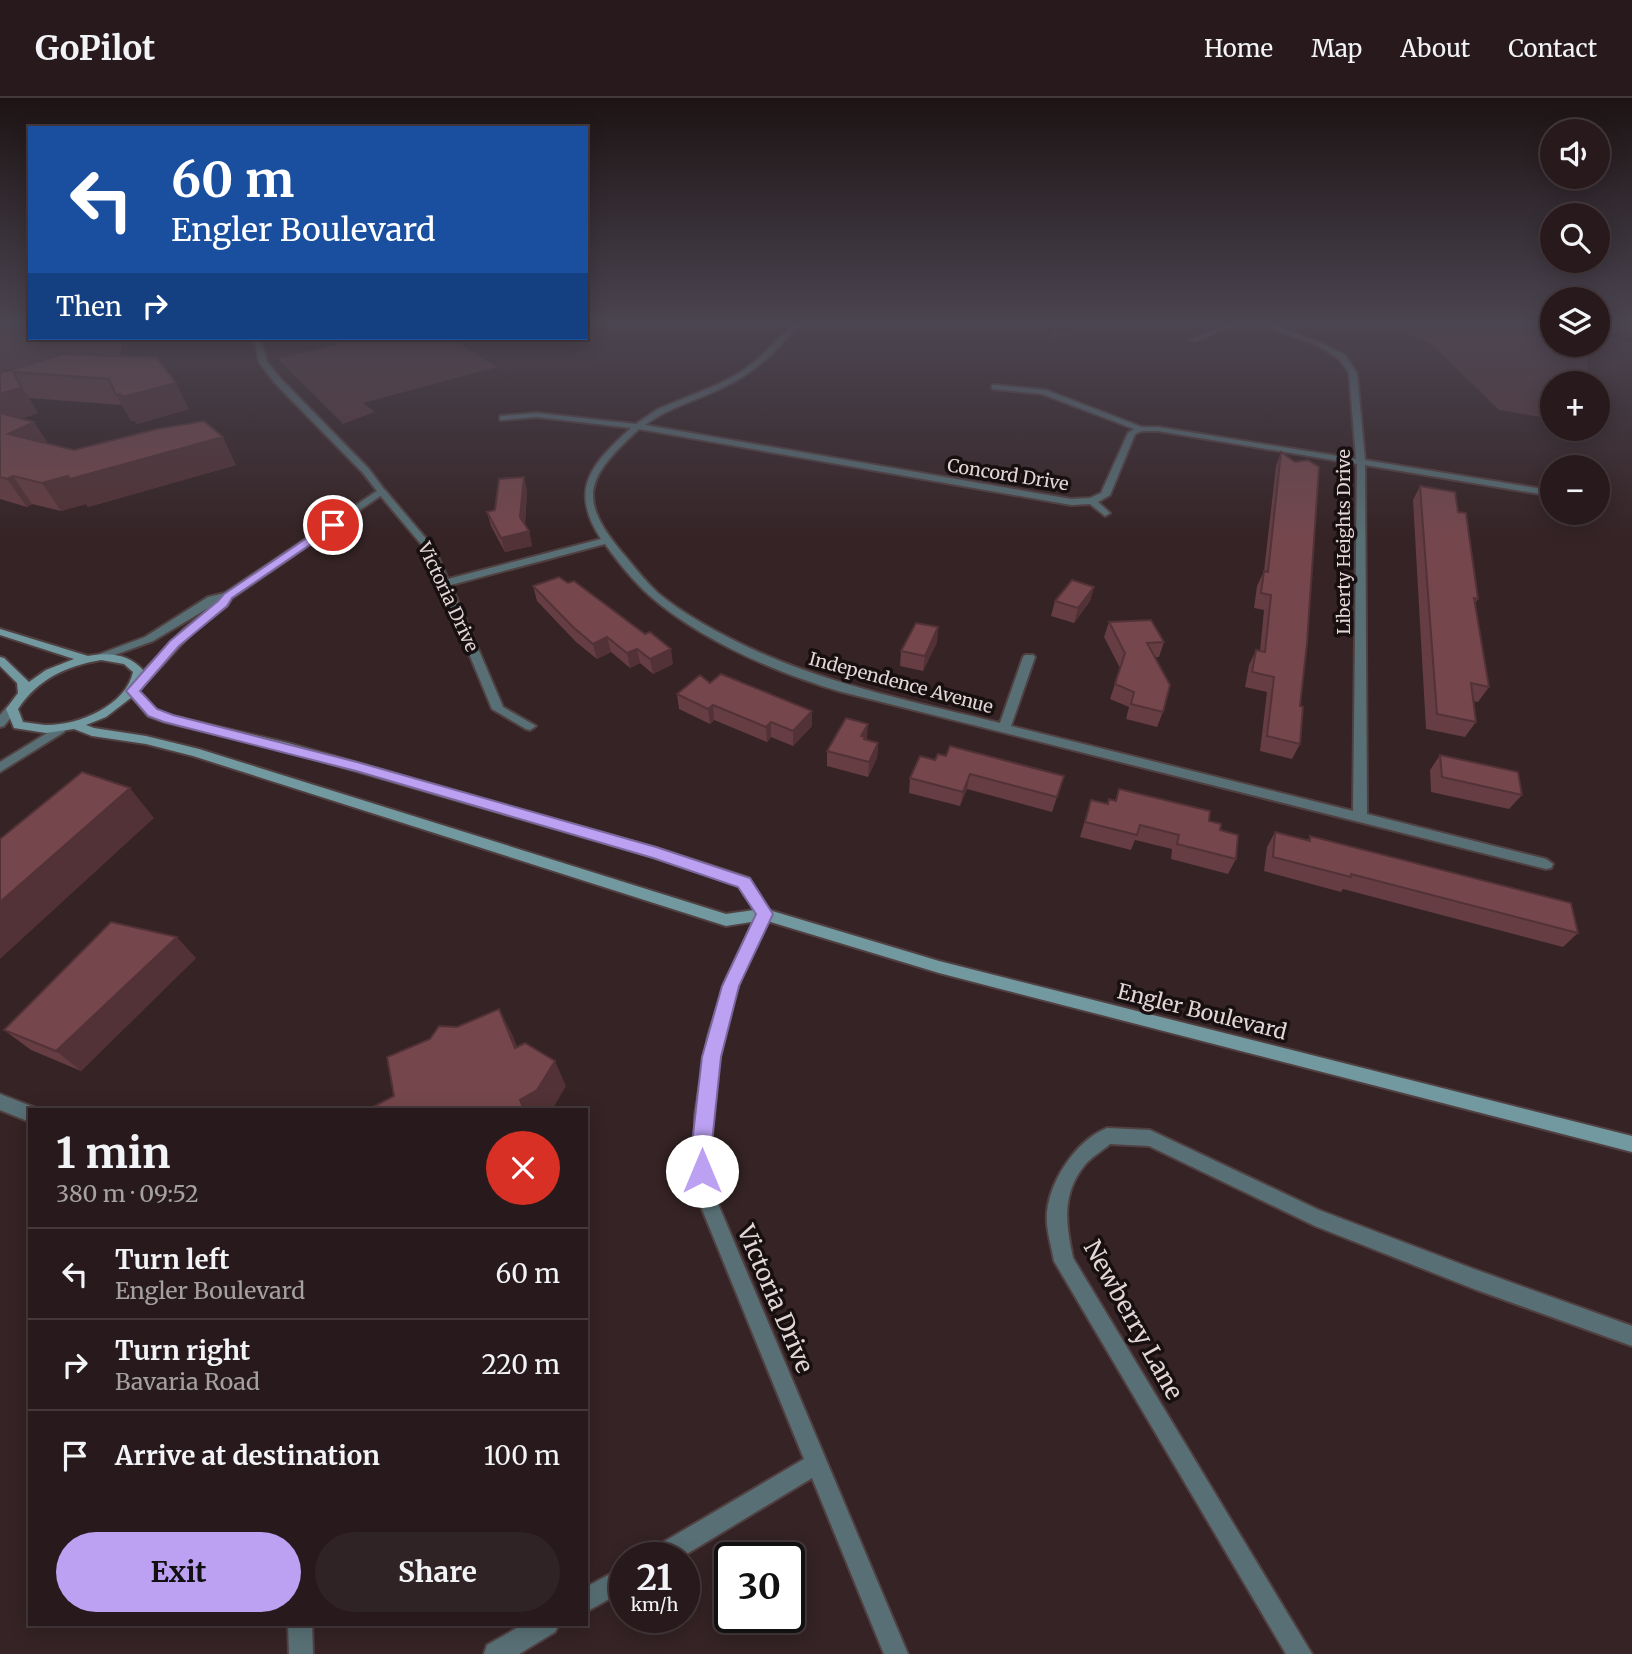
<!DOCTYPE html>
<html lang="en">
<head>
<meta charset="utf-8">
<style>
  body { margin:0; font-family:Merriweather,serif; background:#302325; color:#f1f3f6; height:100vh; display:flex; flex-direction:column; font-size:26px; white-space:nowrap }
  * { box-sizing:border-box; margin:0 }
  p { font-size:23px; color:#a5a1a3 }
  .icon { flex:none; width:38px; height:38px; fill:none; stroke:currentColor; stroke-width:2; stroke-linecap:round; stroke-linejoin:round }
  .map { position:relative; flex:1; overflow:hidden }
  .sheet { position:absolute; left:28px; top:1010px; width:560px; height:518px; display:flex; flex-direction:column; background:#281a1c; border-radius:0px; box-shadow:0 4px 18px #0003,0 0 0 2px #44383b }
  .sheet>* { flex:none }
  .guide { position:absolute; left:28px; top:28px; width:560px; height:214px; border-radius:0px; box-shadow:0 4px 18px #0003,0 0 0 2px #44383b; background:#1a4fa0; color:#fff; overflow:hidden }
  .controls { position:absolute; left:1540px; top:21px; display:grid; gap:14px }
  .controls a { display:grid; place-items:center; width:70px; height:70px; border-radius:50%; background:#281a1c; box-shadow:0 4px 18px #0003,0 0 0 2px #44383b; font-size:35px }
  .speed { position:absolute; left:609px; top:1444px; display:flex; gap:14px; font-size:35px; font-weight:700; text-align:center }
  .speed>* { display:grid; place-content:center; width:91px; height:91px; border-radius:50%; background:#281a1c; box-shadow:0 4px 18px #0003,0 0 0 2px #44383b; line-height:1 }
  .speed small { font-size:18px; font-weight:400 }
  .speed .limit { border:4px solid #111; border-radius:10px; background:#fff; color:#111 }
  .pin { position:absolute; display:grid; place-items:center; width:60px; height:60px; color:#fff; margin:-30px; border:4px solid #fff; border-radius:50%; box-shadow:0 2px 7px #0007 }
  .me { position:absolute; width:77px; margin:-38px; rotate:0deg; stroke-linejoin:round; filter:drop-shadow(0 0 5px #0008) }
  .turn { display:flex; align-items:center; gap:24px; height:147px; padding:0 28px; font-size:32px }
  .turn .icon { width:91px; height:91px; stroke-width:2.5 }
  .turn b { display:block; font-size:49px; line-height:60px }
  .then { display:flex; align-items:center; height:66px; padding:0 28px; background:#0003; gap:14px; font-size:26px }
  .round { display:grid; place-items:center; flex:none; width:74px; height:74px; border-radius:37px; background:#302325 }
  .overview { display:flex; align-items:center; justify-content:space-between; height:119px; padding:0 28px }
  h1 { font-size:42px; font-weight:700; line-height:52px }
  .action { display:flex; gap:14px; margin-top:auto; padding:14px 28px }
  .action a { flex:1; height:80px; border-radius:42px; background:#bca0f2; color:#111; font-size:28px; font-weight:700; line-height:80px; text-align:center }
  .action a+a { background:#302325; color:#f1f3f6 }
  ul { padding:0; list-style:none }
  li { display:flex; align-items:center; gap:21px; height:91px; padding:0 28px; border-top:2px solid #44383b }
  li div { flex:1 }
  li b { display:block; font-size:26px }
  li em { font-style:normal }
  header { display:flex; align-items:center; gap:42px; box-sizing:border-box; height:98px; padding:0 35px; background:#281a1c; border-bottom:2px solid #44383b }
  header strong { font-size:33px }
  nav { display:flex; gap:38px; margin-inline-start:auto; font-size:24px }
  .map>svg:first-child { display:block }
  .green { fill:#57373b }
  .lines { fill:none; stroke-linecap:round; stroke-linejoin:round }
  .stream { stroke:#2a040d; stroke-width:4.5 }
  .minor-casing { stroke:#514041; stroke-width:4 }
  .tertiary-casing { stroke:#514041; stroke-width:4 }
  .secondary-casing { stroke:#514041; stroke-width:4 }
  .minor { fill:#587075; fill-rule:evenodd }
  .tertiary { fill:#587075; fill-rule:evenodd }
  .secondary { fill:#7298a0; fill-rule:evenodd }
  .wall { fill:#653d42 }
  .shaded-wall { fill:#523236 }
  .building { fill:#75474d; stroke:#523236; stroke-width:2 }
  .route { fill:#bca0f2; stroke:#7a689d; stroke-width:2 }
  .labels { text-anchor:middle; stroke-width:7; stroke-linejoin:round; paint-order:stroke }
  .far-street-label { font-size:18px; fill:#e3d6d7; stroke:#170f10 }
  .street-label { font-size:21px; fill:#e3d6d7; stroke:#170f10 }
  .near-street-label { font-size:24px; fill:#e3d6d7; stroke:#170f10 }
</style>
</head>
<body>
<header>
<strong>GoPilot</strong>
<nav><a>Home</a><a>Map</a><a>About</a><a>Contact</a></nav>
</header>
<div class="map">
<svg width="1632" height="1556" viewBox="0 0 1632 1556">
  <rect width="100%" height="100%" fill="#352325"/>
  <path class="green" d="M30,226V240H123L120,260L0,292V230Z
    M1381,226H1552V247H1588L1587,285H1552V321L1499,312L1429,244Z
    M360,240H450L497,269L363,305L375,314L343,326L278,261Z"/>
  <g class="lines">
    <path class="stream" d="M1598,233L1632,242"/>
    <defs>
      <path id="minor" d="M794,226H800C778,251 755,275 724,289C698,302 669,309 645,327L1071,401L1090,400L1101,395L1128,335L1134,331L1042,296L992,291V287H995L1046,292L1142,329H1158L1356,361L1349,275L1339,261L1317,247L1260,226H1268L1321,245L1345,257L1357,275L1365,362L1543,391L1544,393L1540,396L1365,367L1367,716L1546,761L1553,766L1551,770L1546,771L842,594C779,576 700,542 650,498C633,483 618,464 605,446L451,487L503,609L536,628L530,632L526,631L492,611L426,452L379,396V392H385L434,450L448,481L601,441C568,390 592,366 631,330L537,319L503,322H500V318L537,315L636,326L658,311L719,286L741,274L758,261ZM639,331L1071,407L1090,406L1105,418L1110,415L1098,404L1110,397L1135,336L1142,333H1158L1357,366L1353,713L1011,628L1035,559L1033,557H1025L1023,559L1000,625C902,601 805,582 716,533C696,522 676,510 658,495C646,484 636,471 626,459C575,400 586,380 639,331Z
        M1230,226H1238L1196,243L1190,242Z
        M764,810L769,812L771,816C761,837 749,858 741,880C716,949 708,1021 713,1094L908,1556H884L812,1380L680,1460H647L650,1452L804,1361L695,1094V1016L708,938L727,879L759,812Z
        M0,996L36,1010L30,1012V1024L0,1012Z
        M1107,1030L1150,1032L1319,1112L1474,1171L1632,1228V1248L1474,1191L1315,1128L1149,1048L1110,1046C1102,1053 1090,1060 1084,1068C1061,1097 1066,1127 1073,1160L1312,1556H1286L1054,1163C1052,1151 1048,1138 1047,1126C1044,1090 1074,1043 1107,1030Z
        M625,1468V1492L586,1514V1489Z
        M288,1526H312L313,1556H289Z
        M524,1526H559L555,1534L519,1556H484L487,1547Z"/>
      <path id="tertiary" d="M254,240H260L267,264L280,280L369,371L386,394L232,500L227,508L193,534L141,590H133V584L185,530L220,503L153,543L101,562L97,561V557L145,539L208,499L225,495L377,393L363,375L274,284L259,264Z
        M12,607L18,611L4,628L0,629V617L8,608Z
        M60,627L66,631L64,634L0,674V664Z"/>
      <path id="secondary" d="M0,531L88,558C110,554 129,556 144,573L141,587L138,592L156,612L172,618L288,645L656,750L749,780L769,812L939,863L1632,1038V1054L939,875L764,822L726,828L193,658L146,646L92,638L74,631L46,635L14,630L6,611L18,595L17,585L0,568V559L4,560L29,584L46,572L74,561L0,537ZM101,562L124,566L133,574C126,608 77,628 45,627C37,626 30,625 23,624L18,611C38,581 66,568 101,562ZM132,599L148,618L165,624L283,652L653,759L739,788L754,812L726,816L199,651L146,638L94,630L86,627L106,619Z"/>
    </defs>
    <use href="#minor" class="minor-casing"/>
    <use href="#tertiary" class="tertiary-casing"/>
    <use href="#secondary" class="secondary-casing"/>
    <use href="#minor" class="minor"/>
    <use href="#tertiary" class="tertiary"/>
    <use href="#secondary" class="secondary"/>
  </g>
  <path class="wall" d="M63,256L189,311L137,326L135,323H131L122,307L29,300L38,315L21,321L48,346L74,352L236,367L88,409L86,406L61,413L32,406L27,409L0,401V275Z
    M1281,354L1300,608V646L1292,661L1260,653L1267,594L1245,589L1249,567L1256,552L1260,553L1264,512L1254,510L1257,488L1264,473L1276,368Z
    M524,379L527,393L525,427L529,433L532,448L505,454L491,428L487,414L495,412Z
    M1420,388L1458,414L1478,501L1475,505L1489,589L1478,604L1473,603L1476,624L1465,639L1426,631L1413,402Z
    M533,488L673,566L653,576L640,565L630,570L611,554L597,561L576,544L537,503Z
    M1094,489L1090,503L1074,525L1051,518L1055,503Z
    M1109,524L1164,544L1159,559H1155L1163,614L1157,629L1126,621L1129,609L1110,601L1120,570L1104,539Z
    M938,529L937,544L923,573L900,568L901,553Z
    M710,585L812,613V628L793,648L771,639L767,644L714,622L710,626L679,611L677,596Z
    M866,642L878,645L877,660L868,679L827,668V653Z
    M1440,657L1522,697L1509,711L1431,694L1430,672Z
    M935,662L1064,678L1052,714L967,691L960,708L909,695L910,680Z
    M1119,691L1209,723L1220,732L1236,761L1228,776L1171,761L1172,751L1135,742L1131,752L1080,739L1091,702L1107,706L1109,701L1115,703Z
    M1275,734L1308,742L1310,738L1578,835L1563,849L1343,791L1341,794L1264,773L1267,749Z
    M196,860L81,973L31,952L4,932Z"/>
  <path class="shaded-wall" d="M1066,226H1111L1050,242L1052,229Z
    M13,274L38,315L0,328V296Z
    M176,285L189,311L137,326L135,323H131L116,297Z
    M34,324L52,351L8,336Z
    M223,339L236,367L88,409L86,406L61,413L42,385Z
    M13,378L32,406L27,409L7,381Z
    M524,379L527,393L524,434L520,419Z
    M529,433L532,448L505,454L501,440Z
    M1094,489L1090,503L1074,525L1078,510Z
    M938,529L937,544L923,573L925,558Z
    M607,539L611,554L597,561L593,546Z
    M637,551L640,565L630,570L627,555Z
    M671,551L673,566L653,576L650,561Z
    M713,607L714,622L710,626L708,611Z
    M812,613V628L793,648V633Z
    M771,624V639L767,644L766,629Z
    M868,626L867,641L865,644L861,638Z
    M878,645L877,660L868,679L869,664Z
    M970,676L967,691L960,708L963,694Z
    M130,690L154,720L0,861V804Z
    M177,839L196,860L81,973L56,953Z
    M499,911L513,938L528,976L515,950Z
    M555,963L566,988L552,1012H524L520,1002Z"/>
  <path class="building" d="M1054,226H1066L1052,229Z
    M63,256L157,260L176,285L122,299L120,296L116,297L109,281L13,274L22,289L0,296V275Z
    M0,315L34,324L8,336L74,352L157,331L204,323L223,339L70,381L68,378L42,385L13,378L7,381L0,379Z
    M1281,354L1295,364L1308,362L1319,369L1307,545L1300,608L1303,609L1300,646L1267,638L1274,579L1252,574L1256,552L1265,554L1271,497L1261,495L1264,473L1268,474Z
    M524,379L520,419L529,433L501,440L487,414L495,412L499,381Z
    M1420,388L1455,394L1458,414L1466,415L1478,501L1474,500L1489,589L1471,585L1476,624L1437,616Z
    M559,479L568,485L574,483L645,536L650,534L671,551L650,561L637,551L627,555L607,539L593,546L573,529L533,488Z
    M1072,482L1094,489L1078,510L1055,503Z
    M1151,522L1164,544L1147,545L1170,587L1163,614L1131,606L1134,594L1115,586L1125,555L1109,524Z
    M916,525L938,529L925,558L901,553Z
    M721,576L812,613L793,633L771,624L766,629L713,607L708,611L677,596L700,577L710,585Z
    M846,620L868,626L861,638L865,639L864,641L878,645L869,664L827,653Z
    M950,648L1064,678L1057,699L970,676L963,694L910,680L920,658L935,662L938,656L946,658Z
    M1440,657L1518,674L1522,697L1442,679Z
    M82,674L130,690L0,804V741Z
    M1119,691L1210,713L1209,723L1221,726L1220,732L1238,737L1236,761L1177,746L1179,737L1140,727L1137,737L1085,724L1091,702L1108,706L1109,701L1116,703Z
    M1275,734L1310,743V738L1571,805L1578,835L1351,776V779L1273,759Z
    M111,824L177,839L56,953L4,932Z
    M499,911L515,950L525,945L555,963L537,992L520,1002L524,1012H367L394,998L387,959L430,941L439,928L457,929Z"/>
  <linearGradient id="sky" x2="0" y2="1"><stop stop-color="#1d1314"/><stop offset="0.51" stop-color="#4b4551"/><stop offset="1" stop-color="#4b4551" stop-opacity="0"/></linearGradient>
  <rect width="1632" height="443" fill="url(#sky)"/>
  <path class="route" d="M329,425L339,427L232,500L227,508L179,548L140,593L157,611L173,617L357,664L656,749L750,780L773,816L739,888L721,959L711,1054L712,1073L709,1080L702,1082L695,1080L691,1054L702,959L722,888L756,816L738,789L653,760L356,673L164,624L148,618L126,593L170,543L218,503L224,496Z"/>
  <g class="labels">
    <g class="far-street-label">
      <text transform="translate(1008 377) rotate(9)" y="6">Concord Drive</text>
      <text transform="translate(1344 444) rotate(-90)" y="6">Liberty Heights Drive</text>
      <text transform="translate(448 499) rotate(65)" y="6">Victoria Drive</text>
      <text transform="translate(901 585) rotate(15)" y="6">Independence Avenue</text>
    </g>
    <g class="street-label">
      <text transform="translate(1202 914) rotate(14)" y="7">Engler Boulevard</text>
    </g>
    <g class="near-street-label">
      <text transform="translate(775 1201) rotate(67)" y="8">Victoria Drive</text>
      <text transform="translate(1133 1222) rotate(61)" y="8">Newberry Lane</text>
    </g>
  </g>
</svg>
<div class="controls">
<a><svg class="icon" aria-label="sound" viewBox="0 0 24 24"><path d="M4 9h4l5-4v14l-5-4H4zM17 9q2 3 0 6"/></svg></a>
<a><svg class="icon" aria-label="search" viewBox="0 0 24 24"><circle cx="10" cy="10" r="6"/><path d="M15 15l6 6"/></svg></a>
<a><svg class="icon" aria-label="layers" viewBox="0 0 24 24"><path d="M12 4l9 5-9 5-9-5zM3 14l9 5 9-5"/></svg></a>
<a>+</a>
<a>−</a>
</div>
<div class="speed"><div>21<small>km/h</small></div><div class="limit">30</div></div>
<div class="pin" style="left:333px;top:427px;background:#d93025"><svg class="icon" aria-label="arrive" viewBox="0 0 24 24"><path d="M6 21V4h12l-3 4 3 4H6"/></svg></div>
<svg class="me" style="left:702px;top:1073px" viewBox="-20 -20 40 40"><circle r="19" fill="#fff"/><path d="M0-13L10 11 0 6-10 11z" fill="#bca0f2"/></svg>
<div class="guide">
<div class="turn"><svg class="icon" aria-label="left" viewBox="0 0 24 24"><path d="M17 20v-9H6M10 6l-5 5 5 5"/></svg><div><b>60 m</b>Engler Boulevard</div></div>
<div class="then">Then<svg class="icon" aria-label="right" viewBox="0 0 24 24"><path d="M7 20v-9h11M14 6l5 5-5 5"/></svg></div>
</div>
<section class="sheet">
<div class="overview"><div><h1>1 min</h1><p>380 m · 09:52</p></div><a class="round" style="background:#d93025;color:#fff"><svg class="icon" aria-label="close" viewBox="0 0 24 24"><path d="M6 6l12 12M18 6L6 18"/></svg></a></div>
<ul>
<li><svg class="icon" aria-label="left" viewBox="0 0 24 24"><path d="M17 20v-9H6M10 6l-5 5 5 5"/></svg><div><b>Turn left</b><p>Engler Boulevard</p></div><em>60 m</em></li>
<li><svg class="icon" aria-label="right" viewBox="0 0 24 24"><path d="M7 20v-9h11M14 6l5 5-5 5"/></svg><div><b>Turn right</b><p>Bavaria Road</p></div><em>220 m</em></li>
<li><svg class="icon" aria-label="arrive" viewBox="0 0 24 24"><path d="M6 21V4h12l-3 4 3 4H6"/></svg><div><b>Arrive at destination</b></div><em>100 m</em></li>
</ul>
<div class="action"><a>Exit</a><a>Share</a></div>
</section>
</div>
</body>
</html>
